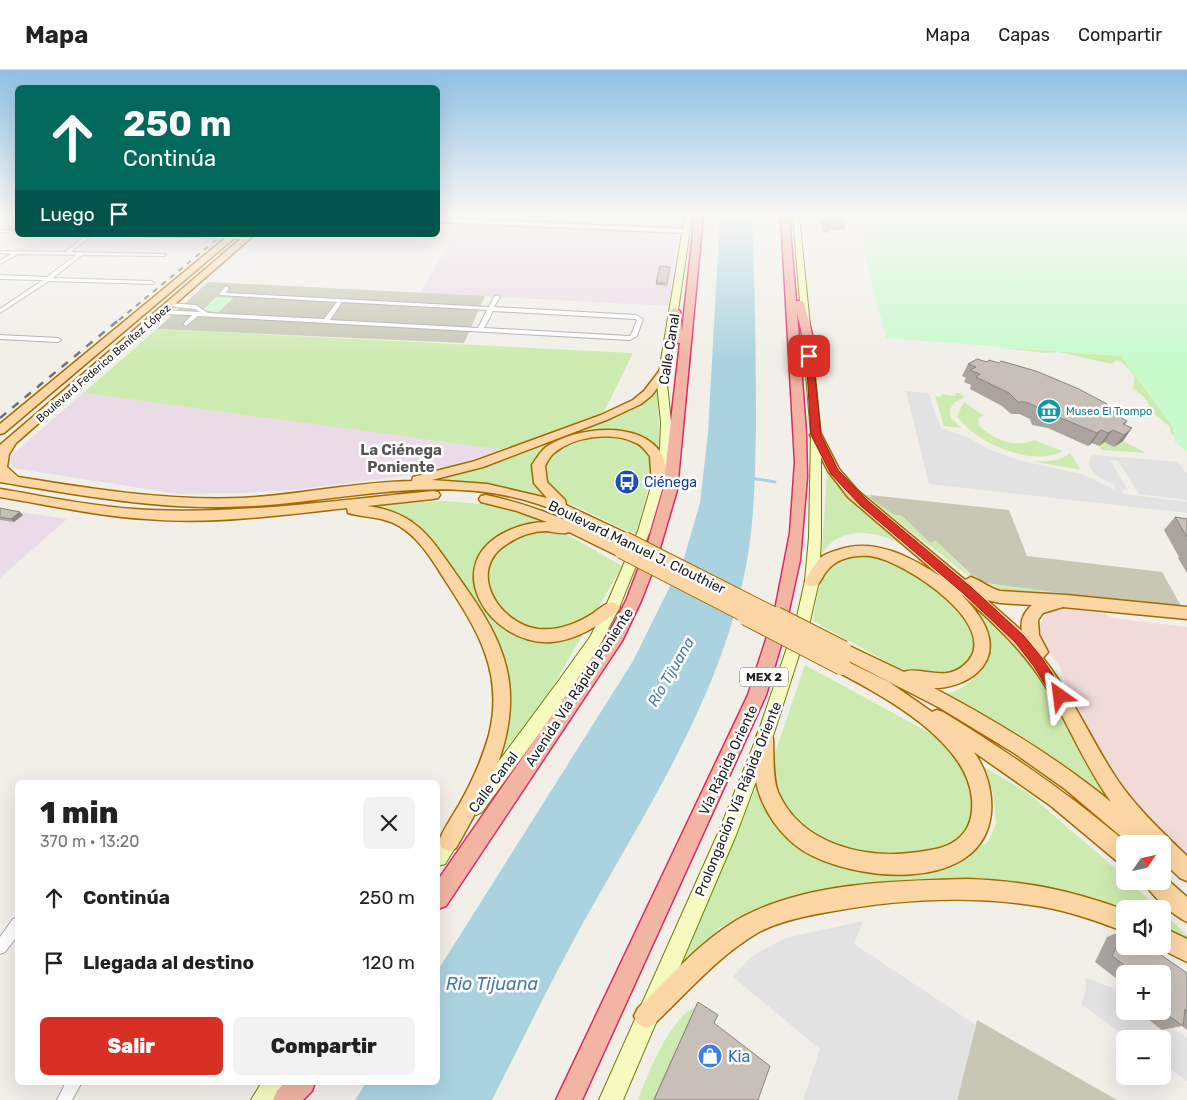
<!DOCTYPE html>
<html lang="es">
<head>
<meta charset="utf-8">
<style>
  body { margin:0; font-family:Rubik,sans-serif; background:#f2f2f2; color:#222; height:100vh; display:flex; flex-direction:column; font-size:19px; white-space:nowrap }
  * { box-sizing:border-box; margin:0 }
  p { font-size:16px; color:#767676 }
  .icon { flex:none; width:28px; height:28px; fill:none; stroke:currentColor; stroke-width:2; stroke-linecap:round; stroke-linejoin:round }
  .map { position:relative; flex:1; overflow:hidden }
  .panel { position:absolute; left:15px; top:710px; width:425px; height:305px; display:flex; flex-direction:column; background:#fff; border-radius:8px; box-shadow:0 5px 20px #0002 }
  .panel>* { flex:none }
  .hud { position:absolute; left:15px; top:15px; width:425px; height:152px; border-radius:8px; box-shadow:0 5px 20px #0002; background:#00695c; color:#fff; overflow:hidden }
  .needle { width:32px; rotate:56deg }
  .fabs { position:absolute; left:1116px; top:765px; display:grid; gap:10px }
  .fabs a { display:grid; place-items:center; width:55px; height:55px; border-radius:8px; background:#fff; box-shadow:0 5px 20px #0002; font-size:25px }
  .pin { position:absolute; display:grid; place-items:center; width:42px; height:42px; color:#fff; margin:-21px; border-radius:10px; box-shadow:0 2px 8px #0006 }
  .me { position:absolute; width:55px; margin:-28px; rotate:329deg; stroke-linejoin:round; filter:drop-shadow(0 0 4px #0008) }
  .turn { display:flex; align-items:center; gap:18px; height:105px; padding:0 25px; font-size:22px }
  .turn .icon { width:65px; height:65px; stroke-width:2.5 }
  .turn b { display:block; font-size:35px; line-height:42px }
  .then { display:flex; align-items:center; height:48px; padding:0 25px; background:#0003; gap:10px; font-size:19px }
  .round { display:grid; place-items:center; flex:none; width:52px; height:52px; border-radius:8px; background:#f2f2f2 }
  .headline { display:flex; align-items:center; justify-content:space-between; height:85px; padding:0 25px }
  h1 { font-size:30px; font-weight:800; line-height:38px }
  .button { display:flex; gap:10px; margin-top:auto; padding:10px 25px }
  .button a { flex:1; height:58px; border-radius:8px; background:#d93025; color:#fff; font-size:20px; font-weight:800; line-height:58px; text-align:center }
  .button a+a { background:#f2f2f2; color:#222 }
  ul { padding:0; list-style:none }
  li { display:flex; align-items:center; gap:15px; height:65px; padding:0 25px }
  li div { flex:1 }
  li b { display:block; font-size:19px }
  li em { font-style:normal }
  header { display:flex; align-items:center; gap:30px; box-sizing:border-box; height:70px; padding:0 25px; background:#fff; border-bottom:1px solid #e0e0e0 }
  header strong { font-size:24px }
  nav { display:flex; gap:28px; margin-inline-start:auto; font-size:18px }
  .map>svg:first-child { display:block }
  .commercial { fill:#f2dad9 }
  .industrial { fill:#ebdbe8 }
  .construction { fill:#c7c7b4 }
  .grass { fill:#cdebb0 }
  .park { fill:#c8facc }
  .parking { fill:#e2e2e2 }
  .water { fill:#aad3df }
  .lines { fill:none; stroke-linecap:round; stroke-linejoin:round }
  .stream { stroke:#aad3df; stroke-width:3 }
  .minor-casing { stroke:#a9a9a9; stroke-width:2 }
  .tertiary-casing { stroke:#a9a9a9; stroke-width:3 }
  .secondary-casing { stroke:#707d05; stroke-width:2 }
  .primary-casing { stroke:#a06b00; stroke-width:3 }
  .trunk-casing { stroke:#dc2a67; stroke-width:3 }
  .minor { fill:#fff; fill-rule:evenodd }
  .tertiary { fill:#fff; fill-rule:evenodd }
  .secondary { fill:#f7fabf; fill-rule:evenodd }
  .primary { fill:#fcd6a4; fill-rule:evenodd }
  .trunk { fill:#f2b4a3; fill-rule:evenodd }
  .rail-far1 { stroke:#707070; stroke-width:2; stroke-dasharray:5.5 5.5; stroke-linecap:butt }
  .rail { stroke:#707070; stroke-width:2.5; stroke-dasharray:8 8; stroke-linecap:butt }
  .primary-bridge-far1-casing { stroke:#a06b00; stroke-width:16; stroke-linecap:butt }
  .primary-bridge-casing { stroke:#a06b00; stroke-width:20; stroke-linecap:butt }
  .primary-bridge-far1 { stroke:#fcd6a4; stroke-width:14 }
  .primary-bridge { stroke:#fcd6a4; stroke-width:18 }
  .wall { fill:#aba49e }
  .shaded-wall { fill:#8b8681 }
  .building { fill:#c7bfb8; stroke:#8b8681 }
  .route { fill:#d93025; stroke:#8d1f18 }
  .labels { text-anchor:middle; stroke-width:5; stroke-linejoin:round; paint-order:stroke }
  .far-street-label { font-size:11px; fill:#222; stroke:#fff }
  .far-culture-label { font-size:11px; fill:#0d838f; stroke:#fff; text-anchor:start }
  .shield { fill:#fff; stroke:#646464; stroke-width:1 }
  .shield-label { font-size:12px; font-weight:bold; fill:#222 }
  .street-label { font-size:14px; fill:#222; stroke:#fff }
  .transit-label { font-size:14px; fill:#164399; stroke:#fff; text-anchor:start }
  .neighbourhood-label { font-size:15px; font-weight:bold; fill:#555; stroke:#fff }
  .water-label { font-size:15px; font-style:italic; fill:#4a7aab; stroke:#fff }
  .near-shop-label { font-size:16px; fill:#366cbe; stroke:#fff; text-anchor:start }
  .near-water-label { font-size:18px; font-style:italic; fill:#4a7aab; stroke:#fff }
</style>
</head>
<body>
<header>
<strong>Mapa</strong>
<nav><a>Mapa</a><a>Capas</a><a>Compartir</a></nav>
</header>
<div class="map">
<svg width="1187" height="1030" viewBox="0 0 1187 1030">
  <rect width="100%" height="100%" fill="#f2efe9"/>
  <path class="commercial" d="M1071,539L1104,543L1113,548L1187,557V787L1154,759L1101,689L1059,595L1043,573L1038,560L1043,548L1050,542Z"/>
  <path class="industrial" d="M460,155L677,164L669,236L420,223Z
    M83,323L503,380L426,403L293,420L243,423L178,424L13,398L9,391L11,386Z
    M0,439L67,449L0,508Z"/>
  <path class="construction" d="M208,212L485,226L464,273L157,259Z
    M870,425L1009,440L1027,486L1162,502L1181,536L1073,525L979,512L936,471L930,473L902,446L892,445L871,429Z
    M977,950L1117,1030H957Z"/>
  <path class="grass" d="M157,259L633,283L604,342L503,380L83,323Z
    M995,277L1121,286L1173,357L1174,365L1171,364L1170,357L1153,343L1145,328L1133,318L1135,308C1131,300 1125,294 1117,290L1111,294L1059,282L1045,283Z
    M658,321L659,378L636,464C614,457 594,443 572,435C529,419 481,416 435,410C475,401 513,386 551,372C589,358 626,345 658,321Z
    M956,323H959L965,327L955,332L950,339L951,348L961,358L944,356L935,326L941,327V324L955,326Z
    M964,332L983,345L978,349L979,355C992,369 1015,379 1034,370L1063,381C1033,398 975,373 957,346Z
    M1123,371L1146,383L1102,380L1099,376L1104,372L1114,377Z
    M1070,383L1081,400L1031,391C1045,392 1059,392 1070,383Z
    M827,401L850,427L978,536L1028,588L1106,727L1092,716L994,651L933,621C938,621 944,623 948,623C968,620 995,591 989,571C984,550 964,535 950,520C937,508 925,494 912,482C894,466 857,455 835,470C830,473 826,479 822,484Z
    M864,425H870L871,429L893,444L902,446L930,473L936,471L970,505L976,506L979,512L1057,523H1000L979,514Z
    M444,431L494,435L540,449L622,496L548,625L501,685L509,633L503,583L490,552L436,474L417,453L390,440L349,437Z
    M864,484L906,496L963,537L979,576L959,603H907L813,551C817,531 818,497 841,489C848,486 856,485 864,484Z
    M805,595L961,680L971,697L976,754L960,767L955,779L894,790L833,779L809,763L790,745L773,707V689Z
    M981,695L1028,723L1125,807V811H1129L1159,839H1125V848L997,816L773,839L719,858L676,906L758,713L764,736L785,762L810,786L856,801H917L957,792L988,772L996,754L993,723Z
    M1162,842L1187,865V879L1163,866Z
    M695,937L653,1030H638C647,1005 670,948 695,937Z"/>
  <path class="park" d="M858,146H1187V381L1175,372L1173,357L1121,286L886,268L863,178L866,173Z
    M216,227L233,228L218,243L205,240L204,239Z"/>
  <path class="parking" d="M906,321L928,323L941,358L969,368L991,380L1018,390L1081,404L1113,419L1116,418L1113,414L1095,405L1089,395L1090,387L1094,385L1178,392L1187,404V430L1139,424L1118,391L1110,390L1128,420L1122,419L1124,424L1187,432V443L929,414Z
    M863,851L854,874L976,955L957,1030H803L820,979L733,907L751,887L785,868Z
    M1085,907L1125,923V941H1150L1187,968V1011L1163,993L1162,969H1129L1081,934L1086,920Z"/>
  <path class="water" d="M720,146H752C755,216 756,285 756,355C755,403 755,454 745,501C719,630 646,740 583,853C551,911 522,971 492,1030H355L366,1013L438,1012V900L633,591L684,488L700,433L708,363Z"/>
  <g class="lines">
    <path class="stream" d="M751,408L775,412"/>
    <defs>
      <path id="minor" d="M6,146L0,150L1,146Z
        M0,160L18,161V163L0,162Z
        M87,165H92L71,182L164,184L166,185L164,186L82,185L53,208L151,211L154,213L153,214L49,211L0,243V239L43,210L0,209V205L47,207L76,185L18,184L0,194V191L11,184L0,183V181L65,182Z
        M145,165L247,167L249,168L247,169L147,166Z
        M226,216L229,218L226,223L489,237L494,227L497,225L500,227L494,237L636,245L643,249L637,266L630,270L198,246L186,256L183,254L192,245L161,244L158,242L161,240L200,242L195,239L167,236L166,235L169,233L196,235L208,243L324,249L337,232L220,225L219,224ZM342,232L487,240L478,258L330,250ZM493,241L635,249L637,250L631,265L629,266L484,258Z
        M0,265L58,268L61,270L58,272L0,269Z
        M18,848V865L5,882L0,884V867L13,849Z
        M66,1012H82L72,1030H57Z"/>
      <path id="tertiary" d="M438,148L686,159L689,161L686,163L438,152Z"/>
      <path id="secondary" d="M685,146H692L667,314L671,352L672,378L669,396L650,461L619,538L600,575L569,623L482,742L476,745L470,742L467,736L470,730L557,613L590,567L605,538L638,461L657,396L660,378L661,352L657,314Z
        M793,146H799L821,365V467L819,511L810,551L772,669L736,765L623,1030H599L719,761L756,669L796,551L805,511L809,467L811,365Z
        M454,756L460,759L463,765L445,794L438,796C436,780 437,763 454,756Z
        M262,1012H287L277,1030H251Z"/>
      <path id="primary" d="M229,165H238L4,363L0,364V354Z
        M245,165H254L16,373L9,384L7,397L18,407C92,419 167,431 242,428C299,425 355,412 412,411L413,407L475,391L601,345L633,330L644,321L660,300L664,299L669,302L652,325L641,334L609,349L483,397L432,410L487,414L547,428L534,413L532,395C536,389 541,381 546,377C575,357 642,349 662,385C667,393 665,405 664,415L663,418L658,419L652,415L650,386C646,382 642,375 636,373C613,361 574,366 554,383C550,386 547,392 545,396L547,412L565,430L566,435L630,465L632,469L630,473H620C593,459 566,443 538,434C433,399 328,437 222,437C147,438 73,424 0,412V375Z
        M816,361L820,362L839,399L858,421L965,510L971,507C982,511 989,518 1000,521L1066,525L1187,537V549L1063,537L1043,543L1038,550L1039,565L1048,582L1043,588C1070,623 1088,663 1111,700C1131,733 1160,760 1187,786V811L1180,808L1162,791V774H1130L1065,719L1014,683L940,638L837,585L835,580L837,575L843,573L904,602C921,596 944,612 963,596C1009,559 904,490 870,486C854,485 836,488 826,502C823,505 821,512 817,515C814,517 810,516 807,515L805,511C809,503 814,495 820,488C825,484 831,482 838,480C874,467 910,487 940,506L848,427L828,401L810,365ZM961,524C993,552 1024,581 1046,617C1069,655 1085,696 1111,732C1056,687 996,651 934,618C964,618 1000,597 987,561C982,547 971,535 961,524ZM987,530L1000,533L1032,535C1024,542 1020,551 1022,561Z
        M0,419C49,427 100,438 150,440C244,444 339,430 433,421L438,422L440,425L438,428L433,429L367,436C414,442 429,465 454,501C473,528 493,555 503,586C526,654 489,720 456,778L449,781L442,778L439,771C444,758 452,747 459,735C472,712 482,690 489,665C505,601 476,558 443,507C431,488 419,468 399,456C382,446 366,448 348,443L347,438C281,445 213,455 146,449C97,446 49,435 0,427Z
        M486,425C536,435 580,456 626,477L628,481L626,485L621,486L616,485L569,462C562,465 555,462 547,461C533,461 519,466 507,474C465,500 499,554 538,559C557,561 576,554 592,544C599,539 604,534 612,532L617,534L620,538L617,542C598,556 576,570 552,572C489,576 436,492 510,460C521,455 534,452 547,452L517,441L481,432L479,429L481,426Z
        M842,589L889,612L932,642L937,640L943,642C1008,682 1070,724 1128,774H1125V795L1118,792L1051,736L974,682C986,699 993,722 991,743C983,825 852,812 802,780C781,766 763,741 757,716C754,701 751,677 758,663L764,661L770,663L773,669C774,686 772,706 778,722C801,775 866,790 918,782C932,780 949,778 960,767C971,757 973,743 972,729C967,670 883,626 836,601L834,596L836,591Z
        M1162,805L1187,827V852C1174,846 1149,824 1144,811H1162Z
        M968,809C1026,811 1070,820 1125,840V862C1095,850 1063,839 1031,835C964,825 893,830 828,842C805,846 780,851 759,862C719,885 687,923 654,954L646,958L638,954L634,946L638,938C671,906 703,868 744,846C811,812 894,811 968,809Z
        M1162,857L1187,869V892L1155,876H1162Z"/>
      <path id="trunk" d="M695,146H703L677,420L655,495L641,531L622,571L446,836L438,839V810L610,561L626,531L647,476L663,420L680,273H674L673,271L670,241L675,238L680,241L682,261Z
        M781,146H789L796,231H802L804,233L813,268L808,271L803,268L797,243L806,363L807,407L800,490L782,572L766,625L582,1030H556L748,625L774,545L790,463L795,392Z
        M285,1012H315L312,1021L303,1030H273L277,1021Z"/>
    </defs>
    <use href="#minor" class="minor-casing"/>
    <use href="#tertiary" class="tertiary-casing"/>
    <use href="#secondary" class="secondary-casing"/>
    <use href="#primary" class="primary-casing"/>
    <use href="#trunk" class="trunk-casing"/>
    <use href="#minor" class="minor"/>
    <use href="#tertiary" class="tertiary"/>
    <use href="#secondary" class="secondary"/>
    <use href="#primary" class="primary"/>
    <use href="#trunk" class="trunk"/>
    <path class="rail-far1" d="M119,250L222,165"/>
    <path class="rail" d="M0,348L121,248"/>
    <defs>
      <path id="primary-bridge-far1" d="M625,469L779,547
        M621,481L749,547"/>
      <path id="primary-bridge" d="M746,546L842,596
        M776,546L843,580"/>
    </defs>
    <use href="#primary-bridge-far1" class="primary-bridge-far1-casing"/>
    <use href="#primary-bridge" class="primary-bridge-casing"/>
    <use href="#primary-bridge-far1" class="primary-bridge-far1"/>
    <use href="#primary-bridge" class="primary-bridge"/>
  </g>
  <path class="wall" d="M820,146H840L846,152L844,160H830L829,163L822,162Z
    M670,197L667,216L656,215V213Z
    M968,294L1111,340L1117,346L1127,351L1125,355L1123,371L1114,377L1104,372L1099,376L1092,373L1088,376L1048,358L1032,355L1030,349L1019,344H1011L1002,336L970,319L971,315L964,312L966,308L962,306Z
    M0,438L23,445L14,452L0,450Z
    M1175,447L1187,449V503L1178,488L1179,487L1164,460Z
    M1124,860L1187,903V960L1182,956L1162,960L1137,941H1162V904H1125V915L1095,892L1107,867Z
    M698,932L714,953L758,1030H653L695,937Z"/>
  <path class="shaded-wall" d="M1132,358L1123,371L1114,377L1124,365Z
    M1101,360L1092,373L1088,376L1097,363Z
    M1113,360L1104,372L1099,376L1108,363Z
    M20,442L23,445L14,452L11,449Z"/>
  <path class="building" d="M823,146H840L846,152H832L831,155L824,154Z
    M660,196L670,197L667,213H656Z
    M977,289L987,292L989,290L999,293L1001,291L1036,301L1079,319L1107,334L1111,340L1119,343L1116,345L1127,351L1123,354L1132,358L1124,365L1113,360L1108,363L1101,360L1097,363L1056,346L1040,342L1037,337L1026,332H1018L1009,323L976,307L980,304L970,300L976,297L968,294Z
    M0,438L20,442L11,449L0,447Z
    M1175,447L1187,449V467Z
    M1124,860L1125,876H1148L1187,903V941L1185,939L1183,956L1162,941V904H1136L1112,886Z
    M698,932L718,945L714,953L770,996L758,1030H654Z"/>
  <linearGradient id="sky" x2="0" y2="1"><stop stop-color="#8fc0e4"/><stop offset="0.5" stop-color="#f9f8f5"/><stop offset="1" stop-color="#f9f8f5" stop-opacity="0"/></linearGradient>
  <rect width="1187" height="290" fill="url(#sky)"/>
  <path class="route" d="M806,284L813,286L821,365L838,400L868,431L972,518L1024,566L1042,588L1064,622L1066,626L1064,630L1060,632L1055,630L1033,595L1015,572L964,524L861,436L831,404L811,365Z"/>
  <defs>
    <symbol id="museum-disc" viewBox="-11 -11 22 22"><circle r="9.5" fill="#0f9aa8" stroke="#fff"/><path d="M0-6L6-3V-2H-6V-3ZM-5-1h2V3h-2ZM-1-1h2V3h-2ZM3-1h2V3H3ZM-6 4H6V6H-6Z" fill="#fff"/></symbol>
    <symbol id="bus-disc" viewBox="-11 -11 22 22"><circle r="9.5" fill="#1a4fb4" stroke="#fff"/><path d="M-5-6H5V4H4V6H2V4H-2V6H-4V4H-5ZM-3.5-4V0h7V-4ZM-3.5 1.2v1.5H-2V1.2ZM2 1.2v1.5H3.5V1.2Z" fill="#fff"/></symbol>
    <symbol id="shop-disc" viewBox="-11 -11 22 22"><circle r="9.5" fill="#3f7fe0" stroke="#fff"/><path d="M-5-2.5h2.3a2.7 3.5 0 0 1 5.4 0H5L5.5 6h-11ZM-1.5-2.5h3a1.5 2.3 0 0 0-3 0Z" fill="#fff"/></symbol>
  </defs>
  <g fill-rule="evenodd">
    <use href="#museum-disc" x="1035" y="327" width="28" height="28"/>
    <use href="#bus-disc" x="613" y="398" width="28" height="28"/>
    <use href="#shop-disc" x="696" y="972" width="28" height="28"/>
  </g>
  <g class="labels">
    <g class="far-street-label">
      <text transform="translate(103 293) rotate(-41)" y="4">Boulevard Federico Benítez López</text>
    </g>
    <g class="far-culture-label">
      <text x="1066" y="345">Museo El Trompo</text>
    </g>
    <rect class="shield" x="740" y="597.5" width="48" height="19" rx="4"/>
    <g class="shield-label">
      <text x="764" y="611">MEX 2</text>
    </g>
    <g class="street-label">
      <text transform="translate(669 279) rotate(-81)" y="5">Calle Canal</text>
      <text transform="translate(637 477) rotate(26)" y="5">Boulevard Manuel J. Clouthier</text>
      <text transform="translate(579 617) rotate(-57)" y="5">Avenida Vía Rápida Poniente</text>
      <text transform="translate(728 690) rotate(-65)" y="5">Vía Rápida Oriente</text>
      <text transform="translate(493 712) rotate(-53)" y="5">Calle Canal</text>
      <text transform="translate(738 729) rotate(-68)" y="5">Prolongación Vía Rápida Oriente</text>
    </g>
    <g class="transit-label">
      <text x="644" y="417">Ciénega</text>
    </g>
    <g class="neighbourhood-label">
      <text x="401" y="385">La Ciénega<tspan x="401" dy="17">Poniente</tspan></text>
    </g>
    <g class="water-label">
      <text transform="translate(671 602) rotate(-60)" y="5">Río Tijuana</text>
    </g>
    <g class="near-shop-label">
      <text x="728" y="992">Kia</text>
    </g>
    <g class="near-water-label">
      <text x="492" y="920">Rio Tijuana</text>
    </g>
  </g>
</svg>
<div class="fabs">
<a><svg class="needle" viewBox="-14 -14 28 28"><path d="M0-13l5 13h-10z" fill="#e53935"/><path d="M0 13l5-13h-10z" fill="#767676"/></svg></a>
<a><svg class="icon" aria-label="sound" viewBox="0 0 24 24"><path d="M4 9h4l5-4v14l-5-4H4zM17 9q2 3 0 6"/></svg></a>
<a>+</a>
<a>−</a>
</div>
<div class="pin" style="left:809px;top:286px;background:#d93025"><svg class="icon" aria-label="arrive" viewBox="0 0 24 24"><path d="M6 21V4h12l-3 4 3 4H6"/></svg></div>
<svg class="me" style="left:1060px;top:626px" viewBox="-20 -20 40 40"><path d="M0-17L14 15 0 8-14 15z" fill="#d93025" stroke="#fff" stroke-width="4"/></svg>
<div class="hud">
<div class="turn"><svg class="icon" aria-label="ahead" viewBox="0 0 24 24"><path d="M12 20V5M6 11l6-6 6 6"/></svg><div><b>250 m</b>Continúa</div></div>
<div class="then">Luego<svg class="icon" aria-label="arrive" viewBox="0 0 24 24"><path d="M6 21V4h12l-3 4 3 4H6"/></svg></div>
</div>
<section class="panel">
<div class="headline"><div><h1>1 min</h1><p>370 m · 13:20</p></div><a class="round"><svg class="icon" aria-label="close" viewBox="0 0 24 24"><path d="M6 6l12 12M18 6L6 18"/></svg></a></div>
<ul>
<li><svg class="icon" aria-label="ahead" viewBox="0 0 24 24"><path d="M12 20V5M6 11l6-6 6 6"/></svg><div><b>Continúa</b></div><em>250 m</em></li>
<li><svg class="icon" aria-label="arrive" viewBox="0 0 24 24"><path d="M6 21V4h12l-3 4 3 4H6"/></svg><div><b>Llegada al destino</b></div><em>120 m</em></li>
</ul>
<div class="button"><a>Salir</a><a>Compartir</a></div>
</section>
</div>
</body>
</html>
